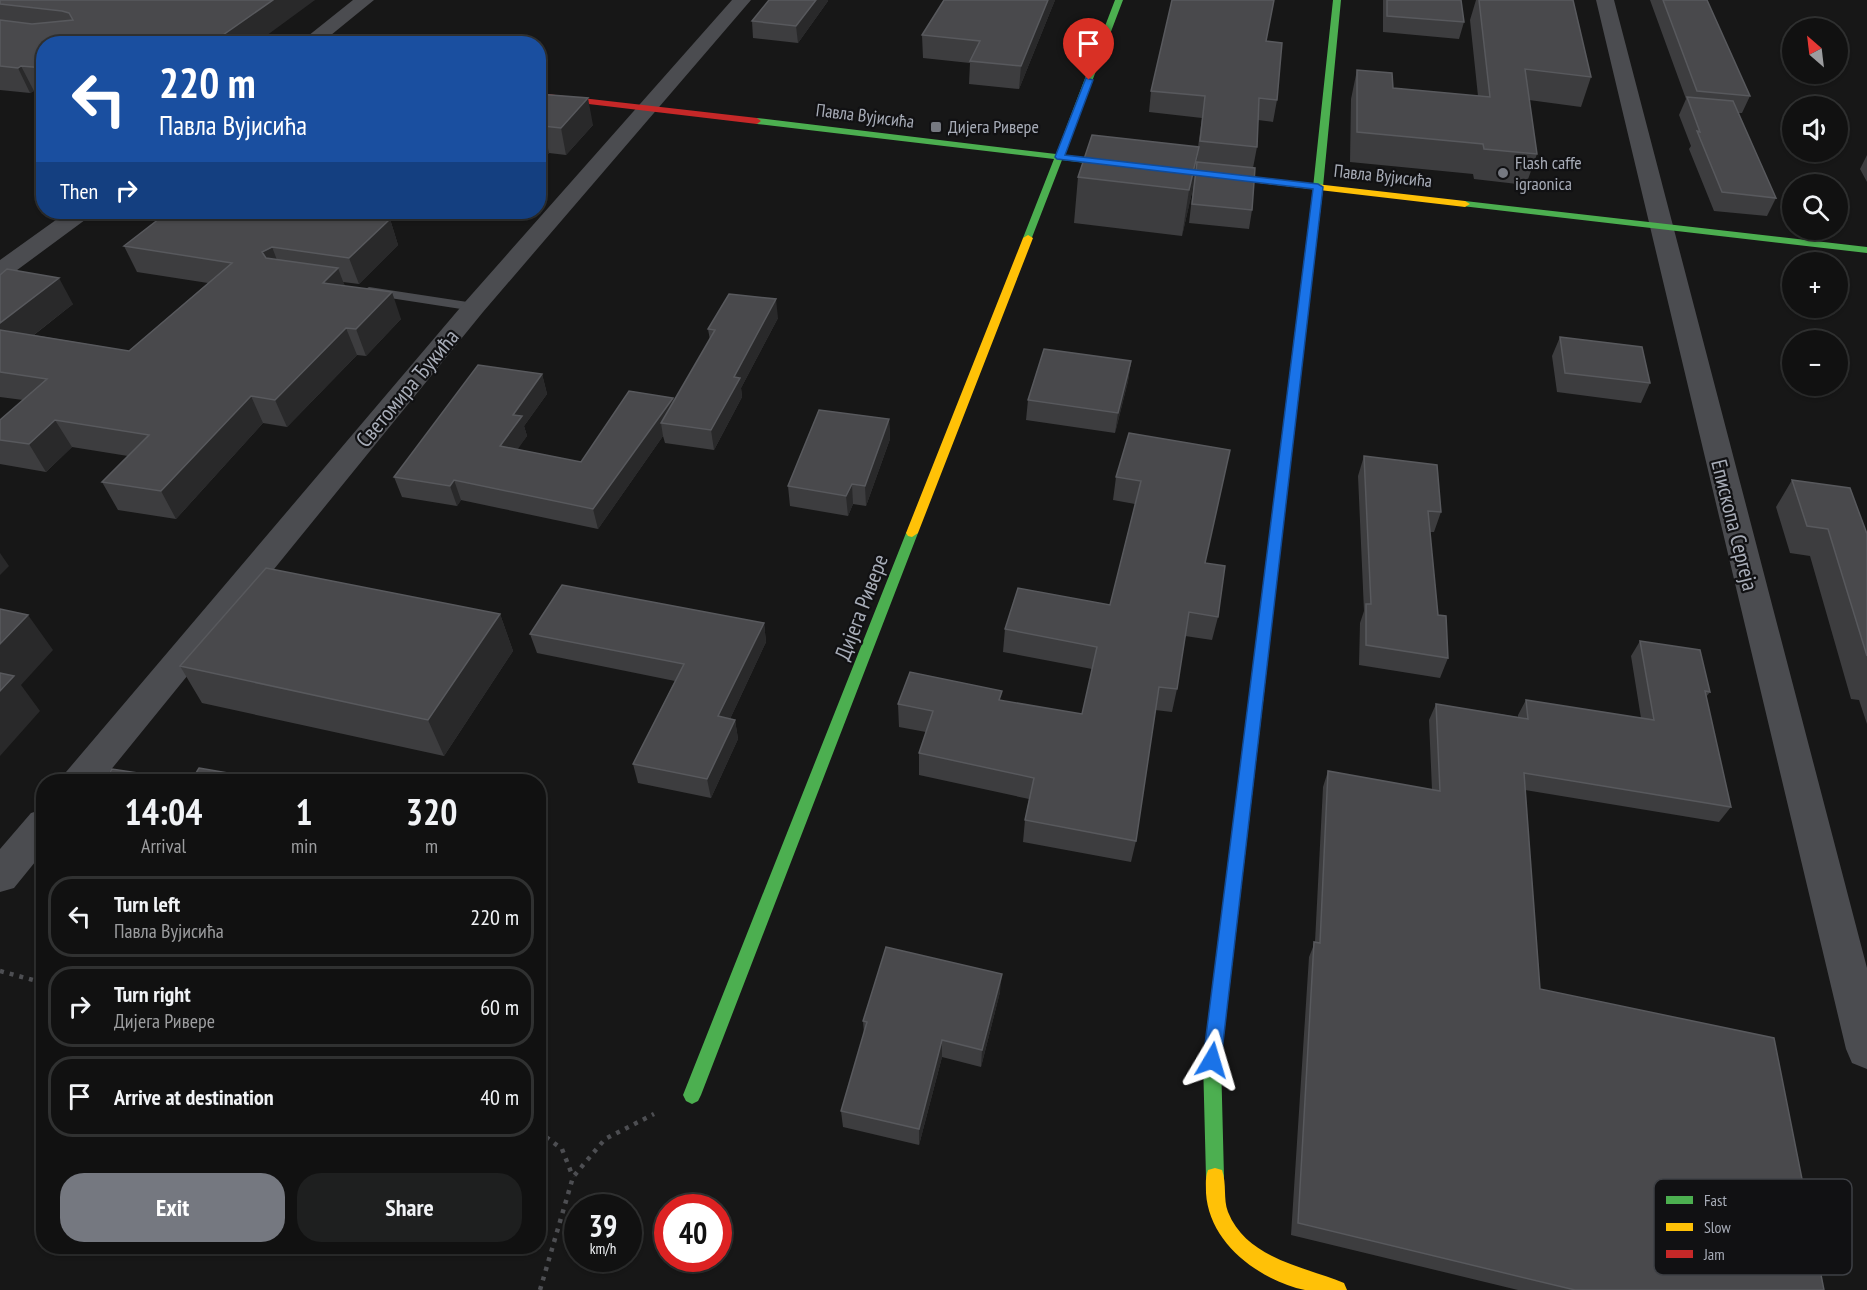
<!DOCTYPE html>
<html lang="en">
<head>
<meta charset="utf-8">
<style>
  body { margin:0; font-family:"PT Sans Narrow",sans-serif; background:#1e1f1f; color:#f1f3f6; height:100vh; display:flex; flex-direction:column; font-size:22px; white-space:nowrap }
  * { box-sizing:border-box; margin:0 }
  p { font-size:20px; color:#9c9d9f }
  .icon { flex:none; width:33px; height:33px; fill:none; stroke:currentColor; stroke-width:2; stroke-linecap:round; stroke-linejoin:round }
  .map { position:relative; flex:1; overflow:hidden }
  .panel { position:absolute; left:36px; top:774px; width:510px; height:480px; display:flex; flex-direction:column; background:#111; border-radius:24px; box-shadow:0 2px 4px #0004,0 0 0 2px #303131 }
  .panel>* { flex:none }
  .hud { position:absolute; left:36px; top:36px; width:510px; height:183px; border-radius:24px; box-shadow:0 2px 4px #0004,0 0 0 2px #303131; background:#1a4fa0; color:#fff; overflow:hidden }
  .needle { width:39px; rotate:332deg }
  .tools { position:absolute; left:1782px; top:18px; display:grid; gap:12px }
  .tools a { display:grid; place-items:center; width:66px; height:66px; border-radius:50%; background:#111; box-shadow:0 2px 4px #0004,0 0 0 2px #303131; font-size:30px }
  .speed { position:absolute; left:564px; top:1194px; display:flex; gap:12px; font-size:30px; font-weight:700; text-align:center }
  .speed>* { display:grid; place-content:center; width:78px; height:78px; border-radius:50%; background:#111; box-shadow:0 2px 4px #0004,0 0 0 2px #303131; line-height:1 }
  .speed small { font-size:15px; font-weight:400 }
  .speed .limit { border:9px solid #d22; background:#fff; color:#111 }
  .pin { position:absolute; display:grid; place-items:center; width:51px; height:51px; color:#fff; margin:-62px -26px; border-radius:50% 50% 50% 0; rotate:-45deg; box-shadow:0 0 6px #0007 }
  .pin .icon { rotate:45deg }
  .me { position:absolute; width:66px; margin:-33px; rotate:7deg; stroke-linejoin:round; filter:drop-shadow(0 0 4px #0008) }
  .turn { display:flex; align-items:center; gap:21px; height:126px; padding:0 24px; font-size:27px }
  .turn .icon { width:78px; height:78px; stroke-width:2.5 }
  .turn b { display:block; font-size:42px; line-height:51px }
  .then { display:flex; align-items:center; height:57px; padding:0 24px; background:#0003; gap:12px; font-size:22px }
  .eta { display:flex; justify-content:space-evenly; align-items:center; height:102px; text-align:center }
  .eta b { font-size:36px; font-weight:800; line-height:42px }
  .action { display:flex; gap:12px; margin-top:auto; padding:12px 24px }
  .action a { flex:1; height:69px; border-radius:24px; background:#757880; color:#fff; font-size:24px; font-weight:800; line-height:69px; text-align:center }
  .action a+a { background:#1e1f1f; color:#f1f3f6 }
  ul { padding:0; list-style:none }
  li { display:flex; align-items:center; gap:18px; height:81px; margin:0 12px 9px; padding:0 12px; border:3px solid #303131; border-radius:24px }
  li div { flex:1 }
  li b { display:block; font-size:22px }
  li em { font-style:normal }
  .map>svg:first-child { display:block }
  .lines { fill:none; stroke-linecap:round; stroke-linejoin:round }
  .path { stroke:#4d4e52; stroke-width:4.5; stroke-dasharray:4 6; stroke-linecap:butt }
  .lane { fill:#4b4c50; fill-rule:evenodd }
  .street { fill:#4b4c50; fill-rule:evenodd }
  .fast { fill:#4caf50; fill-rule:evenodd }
  .slow { fill:#ffc107; fill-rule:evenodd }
  .jam { fill:#c62828; fill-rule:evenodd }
  .wall { fill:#3d3d3f }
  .shaded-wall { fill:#29292a }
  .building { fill:#49494c; stroke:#58595d; stroke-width:1.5 }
  .route { fill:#1a73e8; stroke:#114b97; stroke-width:1.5 }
  .poi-dot { fill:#757880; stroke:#111113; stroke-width:2 }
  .labels { text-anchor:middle; stroke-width:4.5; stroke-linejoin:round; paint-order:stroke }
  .far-street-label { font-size:18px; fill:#a8adb8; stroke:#111113 }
  .far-poi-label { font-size:18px; fill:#a8adb8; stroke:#111113; text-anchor:start }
  .street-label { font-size:22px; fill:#a8adb8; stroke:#111113 }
  .key { fill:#111113; stroke:#3e4045; stroke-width:1.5 }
  .key-label { font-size:16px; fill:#a8adb8 }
</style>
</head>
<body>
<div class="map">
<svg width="1867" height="1290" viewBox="0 0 1867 1290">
  <rect width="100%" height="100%" fill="#171717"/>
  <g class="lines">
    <path class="path" d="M0,971L44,983
      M538,1131L562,1149L573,1177
      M540,1290L573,1177L605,1139L654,1114"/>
    <path class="lane" d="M369,287L474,303L481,307L474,311L364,294L362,291Z"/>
    <path class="street" d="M353,0H374L320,44H298Z
      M732,0H751L483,312L101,782H61L66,772L465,302Z
      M1596,0H1614L1867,968V1069L1852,1063L1846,1049Z
      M67,212H92L89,217L9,276L0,278V260Z
      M44,809V851L14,888L0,892V849L31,813Z"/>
    <path class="fast" d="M1115,0H1123L1064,155L1127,162L1131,165L1127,168L1062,160L1031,240L1023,238L1054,159L757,124L753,121L757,118L1056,154Z
      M1333,0H1341L1322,197L1283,522L1277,526L1271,522L1312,197Z
      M1465,201L1867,247V253L1462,206L1460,204Z
      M912,529L918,533L701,1095L698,1101L692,1104L686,1101L683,1095L906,533Z
      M1256,697L1261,698L1263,702L1221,1060L1224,1177L1222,1184L1215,1186L1208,1184L1206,1177L1203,1060L1249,702L1251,698Z"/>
    <path class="slow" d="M1211,172L1465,201L1470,204L1465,207L1208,177L1206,175Z
      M1028,235L1033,238L918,533L912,537L908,536L906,533L1023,238Z
      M1277,518L1283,522L1263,702L1261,706H1251L1249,702L1271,522Z
      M1215,1168L1222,1170C1227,1184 1223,1199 1228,1212C1247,1259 1303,1266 1344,1283L1347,1290C1334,1290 1318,1290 1305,1290C1259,1280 1209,1243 1206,1193C1206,1185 1205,1178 1208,1170Z"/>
    <path class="jam" d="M538,93L757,118L761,121L757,124L538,98Z"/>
  </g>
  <path class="wall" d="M0,0H315L44,44V92L34,91L30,93L0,90Z
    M769,0H828V1L798,43L753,38L752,21Z
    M944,0H1055L1019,89L969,84L970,63L923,58L922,35Z
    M1383,0H1461L1464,22L1459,39L1383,32Z
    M1476,0H1573L1591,77L1581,107L1529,100L1537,154L1526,185L1474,179L1473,174L1350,162L1351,99L1357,70L1393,88L1478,96L1470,20Z
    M1650,0H1707L1750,96L1742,113H1738L1776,198L1767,216L1714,211L1689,149L1691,146L1679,115L1686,99Z
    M1266,41L1277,100L1273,122L1258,120L1257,147L1253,168L1252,210L1249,229L1189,223L1196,163L1192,192L1182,236L1074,223L1078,177L1198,147L1202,118L1149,112L1151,91Z
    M538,94L593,125L566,155L549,153L538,166Z
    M1867,155V182L1860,169Z
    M438,212H498L493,218Z
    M390,219L398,245L359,284L343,282L345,286L401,319L366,356L357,355L287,427L263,423L176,519L118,510L102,482L128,456L72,447L46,472L0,464V420L23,400L0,397V275L73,304L34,335L129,351L208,283L137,272L124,246Z
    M778,318L741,388L742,397L714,450L665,443L663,436L598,529L461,500L457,506L402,497L394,477L542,374L547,394L524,426L527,436L517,449L581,462L673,398L674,401L710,340L708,329Z
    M1560,337L1650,383L1641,403L1557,392L1552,356Z
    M1131,361L1128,381L1115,433L1026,420L1028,400Z
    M889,419L890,439L866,506L853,504L848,516L790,506L788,486Z
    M1129,433L1218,617L1212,640L1185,636L1177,689L1172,712L1155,710L1136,841L1131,862L1023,842L1025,820L1029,799L919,775V753L926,732L899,727L898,704L1001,701L1082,714L1092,669L1003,652L1005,629L1110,605L1135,504L1113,500L1116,477Z
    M1364,456L1441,512L1434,532H1430L1438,615L1448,658L1440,678L1359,665L1360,623L1364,611L1358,476Z
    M1792,480L1867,534V724L1859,700L1851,699L1810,556L1790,553L1776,507Z
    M500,614L513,651L444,756L202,703L180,666Z
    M764,623L766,642L730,719L735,720L738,739L711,798L638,783L633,764L675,681L537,653L530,634Z
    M1640,641L1710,692L1706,697L1731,807L1719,822L1525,790L1540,989L1824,1290H1518L1291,1235L1309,957L1315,942L1323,787L1328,771L1432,790L1429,720L1436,704L1518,717V715L1526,700L1641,718L1631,656Z
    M1000,992L981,1067L942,1057L919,1145L843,1127L841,1111L864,1034L863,1021Z"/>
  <path class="shaded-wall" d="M273,0H315L255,44H210Z
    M816,0H828V1L798,43L796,26Z
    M1048,0H1055L1019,89L1021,66Z
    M21,66L34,91L30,93L18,68Z
    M588,98L593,125L566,155L561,128Z
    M543,126L549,153L538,166V132Z
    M1199,147L1192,192L1182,236L1189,190Z
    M491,212H498L493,218Z
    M390,219L398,245L359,284L349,258Z
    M272,247L282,273L273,278L262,252Z
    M338,268L348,295L323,283Z
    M59,278L73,304L8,355L0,341V323Z
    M392,292L401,319L366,356L356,329Z
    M776,299L778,318L741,388L742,397L714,450L711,430L734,377Z
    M346,328L357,355L287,427L275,400Z
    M1131,361L1128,381L1115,433L1118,413Z
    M542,374L547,394L524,426L527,436L506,466L500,446L513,415Z
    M251,396L263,423L176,519L161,491Z
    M673,398L677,417L661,423L663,436L598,529L593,509Z
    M889,419L890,439L866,506L865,486Z
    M55,420L72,447L46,472L29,444Z
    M454,480L461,500L457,506L450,486Z
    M852,484L853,504L848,516L846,496Z
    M0,553L9,566L0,575Z
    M500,614L513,651L444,756L428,720Z
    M28,615L53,650L21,685L40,711L0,756V644Z
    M764,623L766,642L722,736L718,716Z
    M735,720L738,739L711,798L707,779Z
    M240,775L245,782H236Z
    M1002,974L1000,992L981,1067L982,1050Z
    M942,1040V1057L919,1145V1129Z"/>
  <path class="building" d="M0,0H273L210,44H44V68L21,66L18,68L0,66V20L32,24L73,20L69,13L62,11L0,4Z
    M769,0H816L796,26L752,21Z
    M944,0H1048L1021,66L970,61L980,41L922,35Z
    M1172,0H1274L1266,41L1282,43L1277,100L1259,98L1257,147L1200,141L1205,96L1151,91Z
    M1387,0H1461L1464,22L1387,16Z
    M1479,0H1573L1591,77L1525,69L1537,154L1484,149L1483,144L1357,132V70L1392,73L1393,88L1490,97Z
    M1663,0H1707L1750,96L1697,91Z
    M538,94L588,98L561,128L543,126L538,132Z
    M1687,97L1733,101L1776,198L1722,192L1697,131L1700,132Z
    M1092,135L1199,147L1189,190L1078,177Z
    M1197,162L1255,168L1252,210L1192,204Z
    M168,212H338L390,219L349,258L272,247L262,252L266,258L338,268L323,283L392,292L356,329L346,328L275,400L251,396L161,491L102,482L149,435L55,420L29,444L0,440V420L47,379L0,372V330L129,351L232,263L124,246Z
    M7,269L59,278L0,323V275Z
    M729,294L776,299L734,377L740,378L711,430L661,423L715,330L708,329Z
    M1560,337L1642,347L1650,383L1565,373Z
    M1044,349L1131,361L1118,413L1028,400Z
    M478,365L542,374L513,415L522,416L500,446L581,462L629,391L673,398L593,509L454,480L450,486L394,477Z
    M819,410L889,419L865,486L852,484L846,496L788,486Z
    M1129,433L1230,450L1205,563L1225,566L1218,617L1189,612L1177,689L1159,687L1136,841L1025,820L1034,778L919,753L933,711L898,704L910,672L1002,691L999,700L1082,714L1097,647L1005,629L1018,588L1110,605L1141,481L1116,477Z
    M1364,456L1437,465L1441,512L1428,511L1438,615L1446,616L1448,658L1366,645V604H1371Z
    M1792,480L1850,488L1867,534V656L1828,529L1807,526Z
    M266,568L500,614L428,720L180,666Z
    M562,585L764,623L718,716L735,720L707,779L633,764L684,664L530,634Z
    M0,609L28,615L0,644Z
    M1640,641L1700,650L1710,692L1705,691L1731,807L1524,773L1540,989L1774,1038L1824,1290H1575L1298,1223L1314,942L1320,943L1328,771L1440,791L1436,704L1528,719L1526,700L1654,720Z
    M0,673L14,676L0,691Z
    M199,768L240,775L236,782H103L112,769L191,781Z
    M886,947L1002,974L982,1050L942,1040L919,1129L841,1111L867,1022L863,1021Z"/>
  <path class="route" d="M1086,78L1093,80L1065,155L1318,184L1323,187L1221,1060L1218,1066L1212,1069L1205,1066L1203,1060L1313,189L1057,159L1055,157Z"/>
  <g class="poi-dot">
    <rect x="930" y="121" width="12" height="12" rx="3"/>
    <circle cx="1503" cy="173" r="6"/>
  </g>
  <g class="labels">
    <g class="far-street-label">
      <text transform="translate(865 116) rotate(7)" y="6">Павла Вујисића</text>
      <text transform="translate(1383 176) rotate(6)" y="6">Павла Вујисића</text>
    </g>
    <g class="far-poi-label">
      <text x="948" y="133">Дијега Ривере</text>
      <text x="1515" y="169">Flash caffe<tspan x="1515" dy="21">igraonica</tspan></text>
    </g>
    <g class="street-label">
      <text transform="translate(407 388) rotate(-50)" y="8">Светомира Ђукића</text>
      <text transform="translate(1735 525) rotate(76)" y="8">Епископа Сергеја</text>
      <text transform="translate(861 607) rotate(-69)" y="8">Дијега Ривере</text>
    </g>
  </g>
  <rect x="1654" y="1179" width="198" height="96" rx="9" class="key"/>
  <rect x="1666" y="1196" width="27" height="8" fill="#4caf50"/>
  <rect x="1666" y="1223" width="27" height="8" fill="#ffc107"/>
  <rect x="1666" y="1250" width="27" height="8" fill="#c62828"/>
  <g class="key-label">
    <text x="1704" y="1206">Fast</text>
    <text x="1704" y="1233">Slow</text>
    <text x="1704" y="1260">Jam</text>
  </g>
</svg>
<div class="tools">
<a><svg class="needle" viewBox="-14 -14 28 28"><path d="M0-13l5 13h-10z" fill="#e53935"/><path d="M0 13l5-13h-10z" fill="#9c9d9f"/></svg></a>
<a><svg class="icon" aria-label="sound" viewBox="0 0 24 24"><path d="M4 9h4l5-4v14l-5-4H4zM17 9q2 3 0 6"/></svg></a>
<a><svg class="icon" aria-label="search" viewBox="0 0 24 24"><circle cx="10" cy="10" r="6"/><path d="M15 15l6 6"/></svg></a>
<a>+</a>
<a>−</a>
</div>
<div class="speed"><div>39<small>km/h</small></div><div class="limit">40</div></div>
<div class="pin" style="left:1089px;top:80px;background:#d93025"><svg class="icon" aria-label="arrive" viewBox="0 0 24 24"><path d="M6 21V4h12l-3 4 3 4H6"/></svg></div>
<svg class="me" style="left:1212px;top:1060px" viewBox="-20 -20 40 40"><path d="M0-17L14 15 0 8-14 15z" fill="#1a73e8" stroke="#fff" stroke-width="4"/></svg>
<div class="hud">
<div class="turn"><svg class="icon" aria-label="left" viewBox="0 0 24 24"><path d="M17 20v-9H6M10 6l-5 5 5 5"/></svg><div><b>220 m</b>Павла Вујисића</div></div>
<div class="then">Then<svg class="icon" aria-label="right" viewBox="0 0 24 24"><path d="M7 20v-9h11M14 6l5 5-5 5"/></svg></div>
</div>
<section class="panel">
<div class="eta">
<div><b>14:04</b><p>Arrival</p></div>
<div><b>1</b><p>min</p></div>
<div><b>320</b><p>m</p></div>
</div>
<ul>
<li><svg class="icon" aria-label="left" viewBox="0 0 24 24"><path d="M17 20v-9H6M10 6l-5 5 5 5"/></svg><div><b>Turn left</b><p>Павла Вујисића</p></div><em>220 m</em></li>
<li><svg class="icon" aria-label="right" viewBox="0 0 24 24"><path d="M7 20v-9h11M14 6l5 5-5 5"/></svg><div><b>Turn right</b><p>Дијега Ривере</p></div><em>60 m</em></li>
<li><svg class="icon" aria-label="arrive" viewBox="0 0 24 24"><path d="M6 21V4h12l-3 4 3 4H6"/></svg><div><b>Arrive at destination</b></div><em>40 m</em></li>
</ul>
<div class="action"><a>Exit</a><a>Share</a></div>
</section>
</div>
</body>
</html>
